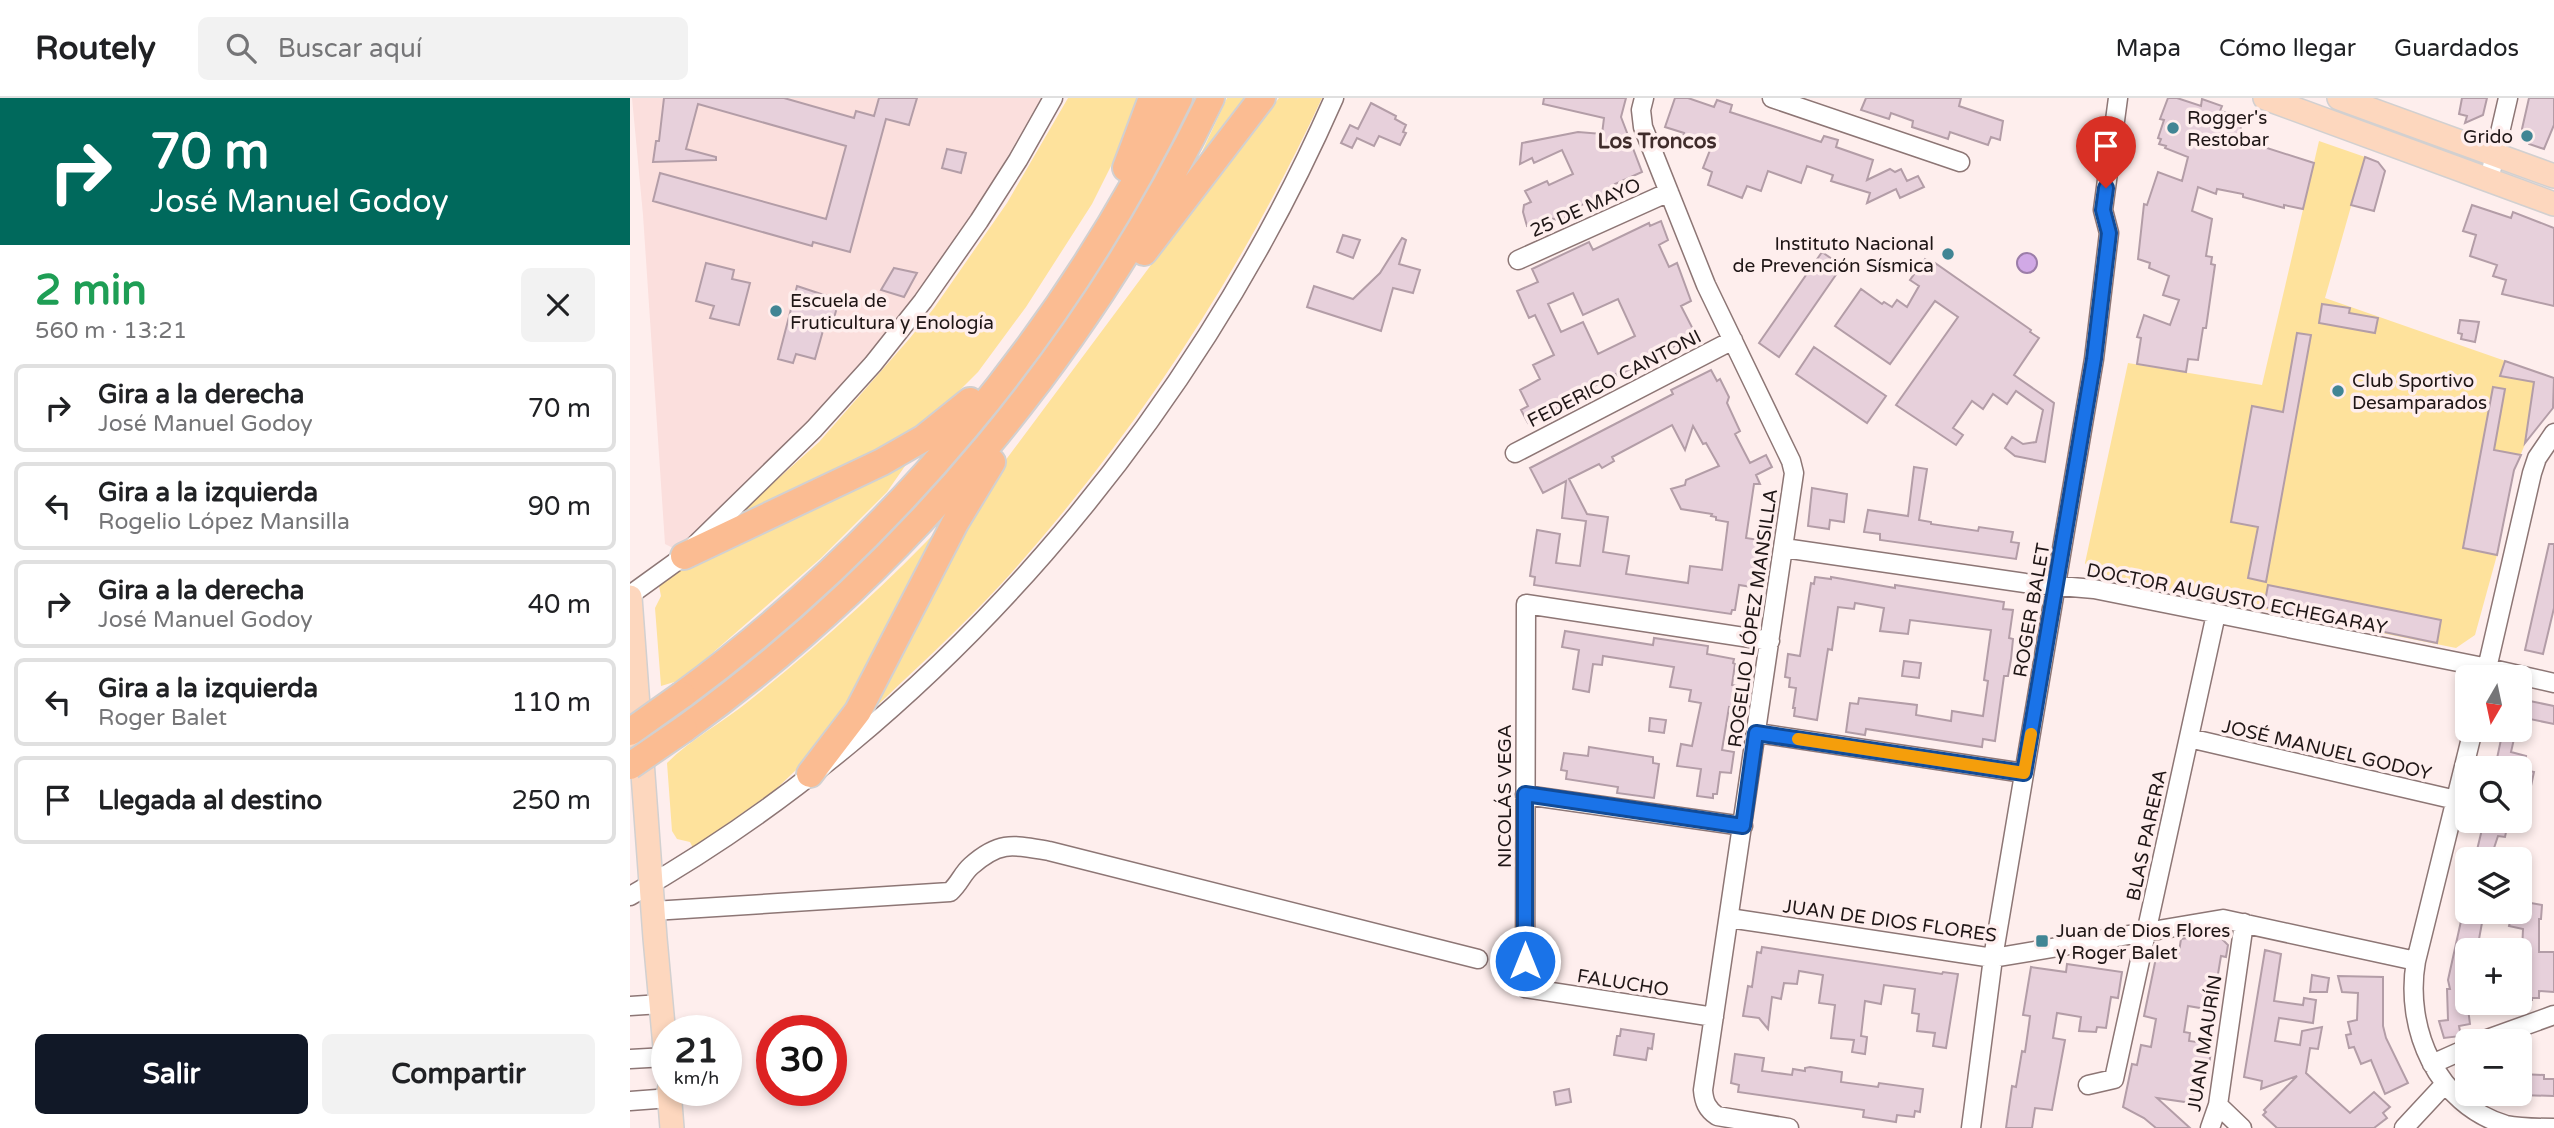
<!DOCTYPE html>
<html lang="es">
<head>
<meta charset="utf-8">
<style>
  body { margin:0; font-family:"Varela Round",sans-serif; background:#f2f2f2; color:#202124; height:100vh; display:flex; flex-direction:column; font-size:26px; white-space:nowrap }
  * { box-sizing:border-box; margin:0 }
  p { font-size:23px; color:#757577 }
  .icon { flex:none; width:38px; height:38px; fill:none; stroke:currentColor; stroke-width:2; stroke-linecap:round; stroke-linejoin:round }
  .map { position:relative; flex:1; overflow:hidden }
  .panel { display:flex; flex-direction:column; background:#fff; width:630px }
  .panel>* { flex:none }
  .banner { background:#00695c; color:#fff; overflow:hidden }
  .needle { width:46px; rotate:189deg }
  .fabs { position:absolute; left:1825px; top:567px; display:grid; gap:14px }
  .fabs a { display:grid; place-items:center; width:77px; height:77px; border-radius:10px; background:#fff; box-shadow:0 4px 10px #0003; font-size:35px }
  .speed { position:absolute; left:21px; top:917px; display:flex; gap:14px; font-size:35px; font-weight:700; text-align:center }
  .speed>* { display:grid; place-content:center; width:91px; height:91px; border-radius:50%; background:#fff; box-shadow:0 4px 10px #0003; line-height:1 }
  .speed small { font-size:18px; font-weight:400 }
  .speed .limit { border:10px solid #d22; background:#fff; color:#111 }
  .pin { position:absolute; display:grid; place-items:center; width:60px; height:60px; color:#fff; margin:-72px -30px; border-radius:50% 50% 50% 0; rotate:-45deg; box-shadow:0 0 7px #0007 }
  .pin .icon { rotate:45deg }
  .me { position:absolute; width:77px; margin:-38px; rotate:0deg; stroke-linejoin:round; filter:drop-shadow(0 0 5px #0008) }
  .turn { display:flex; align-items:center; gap:24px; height:147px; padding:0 35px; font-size:32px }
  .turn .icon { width:91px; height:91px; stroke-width:2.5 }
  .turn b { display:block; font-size:49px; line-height:60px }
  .round { display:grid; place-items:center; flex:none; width:74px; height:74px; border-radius:10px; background:#f2f2f2 }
  .headline { display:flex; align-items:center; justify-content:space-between; height:119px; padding:0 35px }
  h1 { font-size:42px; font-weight:700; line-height:52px; color:#1e9e55 }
  .cta { display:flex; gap:14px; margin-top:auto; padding:14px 35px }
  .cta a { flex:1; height:80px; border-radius:10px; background:#111827; color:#fff; font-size:28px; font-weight:700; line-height:80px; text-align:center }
  .cta a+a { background:#f2f2f2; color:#202124 }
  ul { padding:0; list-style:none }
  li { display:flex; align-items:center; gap:21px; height:88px; margin:0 14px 10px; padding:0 21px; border:4px solid #e0e0e0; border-radius:10px }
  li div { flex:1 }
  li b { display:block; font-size:26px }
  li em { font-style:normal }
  header { display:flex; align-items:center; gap:42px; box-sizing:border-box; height:98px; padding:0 35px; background:#fff; border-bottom:2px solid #e0e0e0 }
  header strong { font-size:33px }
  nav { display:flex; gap:38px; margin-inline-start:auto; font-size:24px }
  .search { width:490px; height:63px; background:#f2f2f2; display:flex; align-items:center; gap:18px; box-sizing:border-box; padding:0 24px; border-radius:10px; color:#757577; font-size:26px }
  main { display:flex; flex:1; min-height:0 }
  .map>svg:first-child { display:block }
  .built { fill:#fbdfdd }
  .green { fill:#fee29c }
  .water { fill:#d1a9e6; stroke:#9c7da8; stroke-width:2 }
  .building { fill:#e7d0db; stroke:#b39da7; stroke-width:2; fill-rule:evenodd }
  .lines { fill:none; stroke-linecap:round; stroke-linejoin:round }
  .minor-casing { stroke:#8d7675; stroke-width:21 }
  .major-casing { stroke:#d2d0d0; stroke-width:26 }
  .highway-casing { stroke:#d2d0d0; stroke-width:30 }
  .minor { stroke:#fff; stroke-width:18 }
  .major { stroke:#fdd7be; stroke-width:23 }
  .highway { stroke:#fbbc92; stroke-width:26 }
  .highway-bridge-casing { stroke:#d2d0d0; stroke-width:30; stroke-linecap:butt }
  .highway-bridge { stroke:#fbbc92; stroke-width:26 }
  .route-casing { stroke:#114b97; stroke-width:18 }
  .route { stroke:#1a73e8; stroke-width:12 }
  .slow { stroke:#f59e0b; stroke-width:12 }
  .poi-dot { fill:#418594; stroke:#feeeed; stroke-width:2.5 }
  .labels { text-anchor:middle; stroke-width:7; stroke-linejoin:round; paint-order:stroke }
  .poi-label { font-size:19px; fill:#1f1616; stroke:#feeeed; text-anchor:start }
  .street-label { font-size:19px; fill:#1f1616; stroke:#feeeed }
  .neighbourhood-label { font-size:21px; font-weight:bold; fill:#402c2b; stroke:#feeeed }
</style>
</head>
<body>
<header>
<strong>Routely</strong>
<div class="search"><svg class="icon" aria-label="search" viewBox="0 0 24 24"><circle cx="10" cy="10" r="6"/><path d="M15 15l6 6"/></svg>Buscar aquí</div>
<nav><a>Mapa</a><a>Cómo llegar</a><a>Guardados</a></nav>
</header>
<main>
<section class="panel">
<div class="banner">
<div class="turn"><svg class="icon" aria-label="right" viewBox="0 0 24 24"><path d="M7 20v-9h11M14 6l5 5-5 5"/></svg><div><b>70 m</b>José Manuel Godoy</div></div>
</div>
<div class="headline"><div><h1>2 min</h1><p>560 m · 13:21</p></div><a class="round"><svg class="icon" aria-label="close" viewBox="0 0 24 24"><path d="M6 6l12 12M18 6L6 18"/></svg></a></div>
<ul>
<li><svg class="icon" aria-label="right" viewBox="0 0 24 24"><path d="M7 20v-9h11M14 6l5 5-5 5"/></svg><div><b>Gira a la derecha</b><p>José Manuel Godoy</p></div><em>70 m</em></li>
<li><svg class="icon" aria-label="left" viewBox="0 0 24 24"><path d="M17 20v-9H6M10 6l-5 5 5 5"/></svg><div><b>Gira a la izquierda</b><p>Rogelio López Mansilla</p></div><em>90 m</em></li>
<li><svg class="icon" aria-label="right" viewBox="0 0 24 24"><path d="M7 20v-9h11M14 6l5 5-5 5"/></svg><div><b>Gira a la derecha</b><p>José Manuel Godoy</p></div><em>40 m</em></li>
<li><svg class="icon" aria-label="left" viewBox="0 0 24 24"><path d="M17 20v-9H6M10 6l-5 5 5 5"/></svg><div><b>Gira a la izquierda</b><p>Roger Balet</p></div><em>110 m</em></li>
<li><svg class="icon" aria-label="arrive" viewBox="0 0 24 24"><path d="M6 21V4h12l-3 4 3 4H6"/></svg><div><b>Llegada al destino</b></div><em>250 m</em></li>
</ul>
<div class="cta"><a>Salir</a><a>Compartir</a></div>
</section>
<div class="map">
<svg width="1924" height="1030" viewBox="0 0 1924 1030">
  <rect width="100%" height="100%" fill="#feeeed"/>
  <path class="built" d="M2,0H411L360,89L298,179L247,247L184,318L63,437L45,451L35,446L13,117Z"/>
  <path class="green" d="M438,0H508L490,50L462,106L396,209L348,274L309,313L291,328L266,343L111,416L112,413L189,344L280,240L304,210L377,105Z
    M597,0H624L563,73Z
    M649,0H692C610,177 504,339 373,484C329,532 280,576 233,621L369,371L556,120Z
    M1689,43L1735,59L1695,200L1924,280L1923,310L1896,344L1884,372L1867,457L1845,537L1826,550L1463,477L1455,465L1498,265L1632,287Z
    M284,355L257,394L191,460L63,572L51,582L31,588L25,510L31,498L29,488L34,482L85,452Z
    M318,421L205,635L145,692L63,750L60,744L47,741L42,733L37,665C61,641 92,625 119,603C189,547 256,487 318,421Z"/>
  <path class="water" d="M1387 165a10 10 0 1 1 20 0a10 10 0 1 1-20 0Z"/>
  <path class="building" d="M34,0H154L224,20L226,13L244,18L249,0H287L279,27L256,21L220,154L183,144L182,148L23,103L30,75L196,121L216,48L68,6L56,51L86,59V62L23,64L26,43H29Z
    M914,0H996L991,19L1012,74L985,86L987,91L936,114L937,118L930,123L918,119L897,128L893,114L894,107L901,104L895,93L917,83L919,87L943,76L932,52L904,65L902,60L890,66L892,45L948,34L972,36L974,20L913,6Z
    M1045,0H1058L1084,9L1087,2L1102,7L1100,14L1146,29L1191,44L1194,38L1208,42L1206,49L1243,62L1237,82L1260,71L1265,74L1271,71L1277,83L1288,78L1294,89L1270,100L1266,91L1237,105L1240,95L1201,83L1203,77L1177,68L1171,85L1138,73L1131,93L1117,88L1112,100L1078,87L1082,74L1073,70L1080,52L1052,42L1054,35L1035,29Z
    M1236,0H1331L1329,8L1373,23L1370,42L1361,39L1358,47L1320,34L1318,41L1282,29L1283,23L1261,15L1259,21L1231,12Z
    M1538,0H1547L1571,8L1572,1L1592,8L1590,13L1601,16L1600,21L1612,23L1609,41L1684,65L1673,111L1654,107V110L1613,99V96L1587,91L1586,96L1568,89L1562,113L1582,121L1576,158L1582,159L1581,166L1585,167L1576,230H1573L1568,262L1558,261L1556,274L1507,266L1511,240L1507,239L1514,217L1540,227L1549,202L1533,197L1539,178L1519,170L1520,165L1508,161L1514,106L1517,107L1528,74L1552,83L1558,59L1535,50L1536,48L1529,46L1531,41L1528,40L1534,22L1530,21Z
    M1832,0H1857L1853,17L1835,25L1837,18L1829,16Z
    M1899,0H1924V27L1914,51L1899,46L1892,31Z
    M741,5L766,18L765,21L776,27L773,34L776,35L770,47L749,38L744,48L727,40L722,50L711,45L720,27L728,31Z
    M317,51L336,55L331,75L312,70Z
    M1735,59L1748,64L1755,73L1744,113L1721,107Z
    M1842,107L1881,120L1883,114L1924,130V208L1872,196L1876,182L1863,178L1867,167L1840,158L1846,137L1833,133Z
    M1031,123L1038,142L1029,147L1039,169L1047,165L1061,203L1051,208L1066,237L987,278L986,276L955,293L957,295L898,325L891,312L898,308L890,292L910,281L903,267L924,257L905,217L899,220L887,193L908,184L902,171L959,144L963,152L1019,125L1020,128ZM943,195L953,217L988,201L1005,238L968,256L953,224L931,234L918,206Z
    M713,137L730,142L723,160L707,154Z
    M772,140L776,142L769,166L790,172L783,195L763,190L751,233L677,209L684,188L723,201L750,175Z
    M1192,154L1212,168L1149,259L1129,245Z
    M1295,161L1304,167L1305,165L1401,232L1400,234L1409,240L1384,277L1424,305L1415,364L1385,358L1375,350L1382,339L1393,346L1406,344L1413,312L1386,293L1377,306L1363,296L1353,311L1342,303L1323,330L1333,337L1326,347L1266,307L1328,219L1305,203L1260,266L1205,228L1231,191L1252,206L1254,204L1262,209L1267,202L1277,209L1289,188L1280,182Z
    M76,165L104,172L102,181L120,185L109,227L80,220L84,208L66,203Z
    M264,170L287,175L274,199L251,192Z
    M167,188L209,202L201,231L194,229L185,261L166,256L163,265L148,261Z
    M1692,206L1720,210L1719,215L1748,220L1745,235L1689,225Z
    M1830,222L1849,224L1845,244L1831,241L1832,236L1828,235Z
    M1667,235L1681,237L1636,484L1618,480L1628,429L1601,424L1622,308L1653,314Z
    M1184,249L1256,298L1237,325L1166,276Z
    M1875,263L1924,280L1923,310L1895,345L1904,284L1870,278Z
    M1081,272L1087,283L1090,281L1099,299L1097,305L1110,333L1105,336L1120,365L1136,357L1142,369L1126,377L1130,386H1124L1116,440L1135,443L1128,490L1109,487L1105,512H1102L1101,516L904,487L905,479L900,478L907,432L930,436L926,465L950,468L956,423L932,420L936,383L913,395L900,370L1043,296L1041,292ZM1042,327L1055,352L1063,328L1073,346L1076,345L1089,368L1056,382L1055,387L1041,391L1051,411L1082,416L1081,418L1086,419V422L1098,424L1092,472L1060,468L1058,485L996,476L999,458L973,454L978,419L957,416L939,381L969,366L972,370L984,363L982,359Z
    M1863,289L1875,291L1864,352L1891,357L1884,372L1867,457L1833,450Z
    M1284,369L1297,371L1289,422L1301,424V426L1348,433L1349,429L1383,434L1381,444L1389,445L1386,461L1250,442V436L1234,434L1238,412L1278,418Z
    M1182,390L1217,396L1214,424L1200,422L1199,431L1178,428Z
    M1919,446H1924V510L1913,556L1895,552Z
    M1185,479L1201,481V479L1265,490V487L1374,504L1373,511L1383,512L1379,540L1383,541L1381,561L1378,578H1374L1365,643L1353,641L1352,649L1236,631L1235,637L1216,634L1220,605L1228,606L1229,600L1287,607L1286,617L1321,623L1322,613L1353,618L1358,583L1354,582L1361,532L1280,522L1278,536L1250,533L1254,510L1225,505L1224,511L1208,509L1202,552L1198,551L1187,622L1164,618L1165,610H1163L1166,590L1159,589L1160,580L1155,579L1158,556L1170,558L1181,485L1184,486Z
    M1638,487L1811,522L1807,545L1634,509Z
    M935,533L1023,547L1024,540L1078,548L1077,556L1104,561L1103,565L1105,566L1102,587L1114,589L1111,611L1099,609L1092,652L1104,654L1101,675L1090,674L1087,696H1083V700L1067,698L1071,671L1047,668L1051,646L1062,648L1071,605L1059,603L1061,592L1040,589L1044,569L973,558L972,567L963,566L959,594L943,591L949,552L932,549Z
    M1274,563L1291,565L1289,580L1272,578Z
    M1890,601L1924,608V626L1890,619Z
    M1020,620L1036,622L1034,635L1019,633Z
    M1873,632H1886L1881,654L1896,658L1893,670H1865Z
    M959,649L1023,659V665L1029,666L1024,700L987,695L988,689L936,681L937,673L931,672L934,655L958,658Z
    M1890,671L1904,674L1901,688L1890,685Z
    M1854,723L1878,725L1875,739L1868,738L1862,756L1847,752Z
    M1890,803L1912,807L1911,821H1909V854H1924V894L1909,893V900H1902V902H1890L1893,831L1879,828L1880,824L1857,820V814H1890Z
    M1833,814H1854L1847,852H1838V911L1840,926L1829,928L1831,938L1814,940L1809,923L1818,922L1817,891H1820L1818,882Z
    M1587,836L1598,847L1596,859L1591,858L1582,912L1558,908L1554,934L1560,935L1559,943L1582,946L1579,967H1575L1571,988L1564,987L1562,1005L1527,1000L1560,1030H1526L1514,1020L1493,1009L1502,966L1507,967L1511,947L1521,949L1526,921L1514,918L1528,850L1549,854L1551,841Z
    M1132,849L1312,876L1313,874L1328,876L1316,950L1303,948L1305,935L1287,933L1289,916L1282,915L1285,891L1254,887L1251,906L1235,903L1231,938L1237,939L1235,956L1222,954L1224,942L1201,940L1205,907L1189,905L1193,877L1169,873L1167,886L1154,885L1151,901L1142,899L1138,931L1129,920L1113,918L1118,888L1122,889L1127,854L1131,855Z
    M1635,852L1651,856L1644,903L1673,907L1674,900L1686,902L1683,925L1649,920L1645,943L1670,947L1672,933L1692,929L1688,951L1680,950L1676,975L1720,1015L1744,994L1760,1009L1753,1015L1757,1020L1744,1030H1647L1633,1017L1636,1014L1634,1012L1667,978L1631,991L1632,983L1614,979Z
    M1437,866L1492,874L1488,900L1481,899L1476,930L1467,929L1466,934L1449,933L1451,919L1427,915L1423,940L1435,942L1422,1012L1405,1010L1402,1030H1376L1382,988L1386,989L1392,953L1395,954L1399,926L1400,918L1393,917L1401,869L1436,874Z
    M1682,877L1699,880L1697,894H1680Z
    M1708,878L1753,879V928L1756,940L1778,985L1755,996L1741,962L1731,966L1724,949L1719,950L1716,937L1721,936L1718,924L1727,922L1728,895L1712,894Z
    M991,931L1024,936L1022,951L1018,950L1016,962L984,957L987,938H990Z
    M1105,956L1134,960L1132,973L1162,977L1163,971L1175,973V970L1180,969L1212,974L1211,984L1248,989L1249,985L1293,991L1290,1014L1285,1013L1284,1019L1267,1017L1266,1024L1233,1019L1234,1012L1108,994L1109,987L1101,985Z
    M1891,976L1914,977V981H1924V998L1890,997Z
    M939,991L941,1004L926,1007L924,994Z"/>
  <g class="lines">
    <defs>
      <path id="minor" d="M1014,0L1011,12L1013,29L1076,187L1161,363L1164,375L1073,992C1074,1004 1077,1011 1087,1018L1159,1030
        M1142,0L1330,64
        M1859,82L1878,0
        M888,162L1039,94
        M885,355L1103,242
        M1154,450L1395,485L1464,491L1858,570L1924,585
        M0,497L54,458L184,331L243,266L293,203L349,123L388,62L423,0
        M1855,579L1902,375L1907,360L1924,335
        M1843,632L1786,863C1774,930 1807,1007 1876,1027C1891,1030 1909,1030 1924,1030
        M1127,635L1394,675
        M1559,640L1826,702
        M895,697L1113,728
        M0,798C309,624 562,324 704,0
        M23,813L320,794C330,785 332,776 341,768C370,742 384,747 419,753L848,861
        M1099,820L1363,860L1593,821L1786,863
        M0,908L31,906
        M1084,919L895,890L896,506L1140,543
        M1852,943L1924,917
        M0,961L36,959
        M1802,966L1838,950
        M1458,987L1484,981L1586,516
        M0,1003L40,1000
        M1588,1007L1612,1030
        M1341,1030L1363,860L1464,261L1479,135L1473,112L1488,0
        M1580,1030L1588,1007L1614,825
        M1774,1030L1814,987"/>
      <path id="major" d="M1635,0L1924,106
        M1709,0L1924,78
        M0,499L25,840L37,971
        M39,992L42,1030"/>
      <path id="highway" d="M496,70L522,0
        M514,154L632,0
        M54,458L252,364L294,340L340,303
        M52,597C262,442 435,235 549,0
        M54,631C279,469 461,250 581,0
        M180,676L228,613L325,425L362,364"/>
    </defs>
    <use href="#minor" class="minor-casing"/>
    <use href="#major" class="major-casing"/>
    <use href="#highway" class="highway-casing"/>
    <use href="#minor" class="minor"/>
    <use href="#major" class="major"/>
    <use href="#highway" class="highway"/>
    <defs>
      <path id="highway-bridge" d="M0,634L52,597
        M0,668L54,631"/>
    </defs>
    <use href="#highway-bridge" class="highway-bridge-casing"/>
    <use href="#highway-bridge" class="highway-bridge"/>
  </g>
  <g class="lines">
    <defs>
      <path id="route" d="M895,863V696L1113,728L1126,635L1394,675L1464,261L1479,135L1473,112L1476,90"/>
    </defs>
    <use href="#route" class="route-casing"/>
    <use href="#route" class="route"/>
    <path class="slow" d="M1168,641L1394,675L1401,636"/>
  </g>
  <g class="poi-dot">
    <circle cx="1543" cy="30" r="7"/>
    <circle cx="1897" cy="38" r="7"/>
    <circle cx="1318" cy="156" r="7"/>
    <circle cx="146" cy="213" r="7"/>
    <circle cx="1708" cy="293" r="7"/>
    <rect x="1405" y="836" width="14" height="14" rx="3.5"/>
  </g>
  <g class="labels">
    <g class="poi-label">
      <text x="1557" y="26">Rogger's<tspan x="1557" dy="22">Restobar</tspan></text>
      <text x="1883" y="45" text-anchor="end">Grido</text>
      <text x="1304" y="152" text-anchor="end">Instituto Nacional<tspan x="1304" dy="22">de Prevención Sísmica</tspan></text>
      <text x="160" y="209">Escuela de<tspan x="160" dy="22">Fruticultura y Enología</tspan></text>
      <text x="1722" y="289">Club Sportivo<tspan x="1722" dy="22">Desamparados</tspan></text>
      <text x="1426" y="839">Juan de Dios Flores<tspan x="1426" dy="22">y Roger Balet</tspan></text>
    </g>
    <g class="street-label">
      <text transform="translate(955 109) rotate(-24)" y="7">25 DE MAYO</text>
      <text transform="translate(984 280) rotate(-27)" y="7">FEDERICO CANTONI</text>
      <text transform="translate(1607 500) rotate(11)" y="7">DOCTOR AUGUSTO ECHEGARAY</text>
      <text transform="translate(1401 512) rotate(-80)" y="7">ROGER BALET</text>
      <text transform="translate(1122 520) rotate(-82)" y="7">ROGELIO LÓPEZ MANSILLA</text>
      <text transform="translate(1697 651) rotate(13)" y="7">JOSÉ MANUEL GODOY</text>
      <text transform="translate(874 698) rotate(-90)" y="7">NICOLÁS VEGA</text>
      <text transform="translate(1516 737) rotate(-78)" y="7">BLAS PARERA</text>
      <text transform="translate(1260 822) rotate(8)" y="7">JUAN DE DIOS FLORES</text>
      <text transform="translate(993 884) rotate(9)" y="7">FALUCHO</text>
      <text transform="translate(1574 945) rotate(-81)" y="7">JUAN MAURÍN</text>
    </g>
    <g class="neighbourhood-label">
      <text x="1027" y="50">Los Troncos</text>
    </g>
  </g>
</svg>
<div class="fabs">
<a><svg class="needle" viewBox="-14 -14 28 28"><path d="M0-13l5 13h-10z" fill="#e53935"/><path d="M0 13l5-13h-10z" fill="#757577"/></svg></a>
<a><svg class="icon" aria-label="search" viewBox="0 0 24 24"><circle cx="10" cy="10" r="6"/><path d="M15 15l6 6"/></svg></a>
<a><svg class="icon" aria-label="layers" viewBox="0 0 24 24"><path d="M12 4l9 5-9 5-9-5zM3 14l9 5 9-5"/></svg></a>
<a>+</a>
<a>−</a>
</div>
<div class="speed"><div>21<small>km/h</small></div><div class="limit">30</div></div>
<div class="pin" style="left:1476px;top:90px;background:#d93025"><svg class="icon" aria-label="arrive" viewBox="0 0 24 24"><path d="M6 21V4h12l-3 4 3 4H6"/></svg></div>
<svg class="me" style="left:895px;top:863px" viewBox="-20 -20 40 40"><circle r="17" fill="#1a73e8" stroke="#fff" stroke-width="3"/><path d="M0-11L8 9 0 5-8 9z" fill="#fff"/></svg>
</div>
</main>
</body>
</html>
